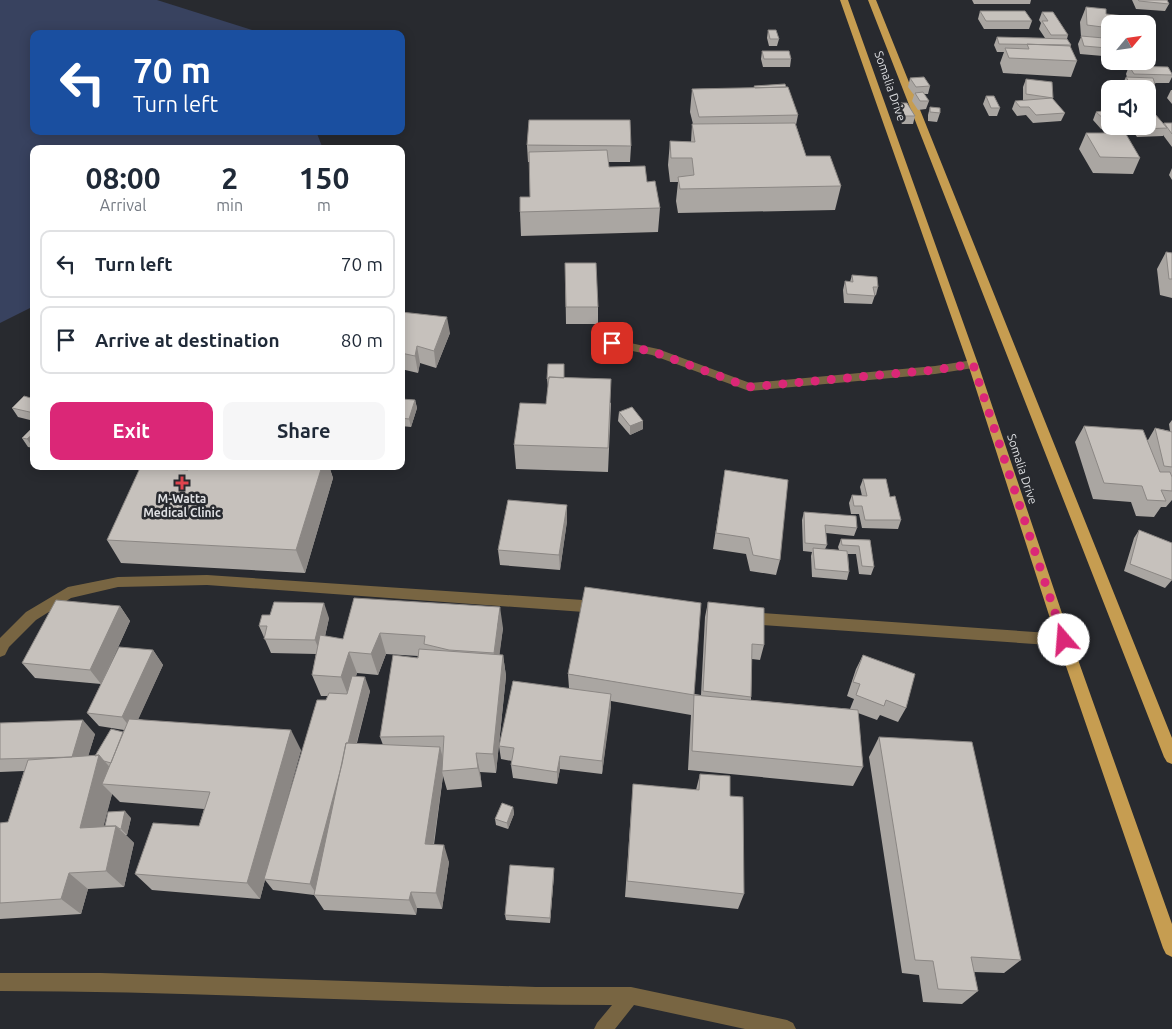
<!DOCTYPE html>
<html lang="en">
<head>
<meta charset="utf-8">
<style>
  body { margin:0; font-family:Ubuntu,sans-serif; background:#f6f6f7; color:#1f2937; height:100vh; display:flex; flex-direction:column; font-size:19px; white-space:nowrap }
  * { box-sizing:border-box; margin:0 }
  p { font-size:16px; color:#747a83 }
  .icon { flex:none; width:28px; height:28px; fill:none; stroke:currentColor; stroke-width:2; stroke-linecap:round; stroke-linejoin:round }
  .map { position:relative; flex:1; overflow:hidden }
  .side { position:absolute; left:30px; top:145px; width:375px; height:325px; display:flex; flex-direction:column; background:#fff; border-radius:10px; box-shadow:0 2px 12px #0003 }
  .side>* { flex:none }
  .guide { position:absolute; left:30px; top:30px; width:375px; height:105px; border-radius:10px; box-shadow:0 2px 12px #0003; background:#1a4fa0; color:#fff; overflow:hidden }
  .needle { width:32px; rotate:61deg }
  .tools { position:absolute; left:1101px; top:15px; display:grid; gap:10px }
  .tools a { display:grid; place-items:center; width:55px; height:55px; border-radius:10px; background:#fff; box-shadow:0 2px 12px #0003; font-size:25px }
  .pin { position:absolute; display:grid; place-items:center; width:42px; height:42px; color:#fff; margin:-21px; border-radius:10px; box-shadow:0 2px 8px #0006 }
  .me { position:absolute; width:55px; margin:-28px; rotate:342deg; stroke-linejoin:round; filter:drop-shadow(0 0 4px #0008) }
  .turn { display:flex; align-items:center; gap:18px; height:105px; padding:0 20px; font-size:22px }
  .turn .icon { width:65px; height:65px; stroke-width:2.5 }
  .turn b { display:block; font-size:35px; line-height:42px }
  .eta { display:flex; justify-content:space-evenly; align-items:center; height:85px; text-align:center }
  .eta b { font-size:30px; font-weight:700; line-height:35px }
  .cta { display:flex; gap:10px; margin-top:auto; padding:10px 20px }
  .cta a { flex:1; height:58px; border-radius:10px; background:#db2777; color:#fff; font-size:20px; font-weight:700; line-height:58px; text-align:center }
  .cta a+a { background:#f6f6f7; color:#1f2937 }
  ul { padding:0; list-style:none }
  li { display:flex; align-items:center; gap:15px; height:68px; margin:0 10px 8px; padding:0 10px; border:2px solid #e0e1e3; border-radius:10px }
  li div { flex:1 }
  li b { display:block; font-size:19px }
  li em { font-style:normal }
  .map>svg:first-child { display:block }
  .green { fill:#38425f }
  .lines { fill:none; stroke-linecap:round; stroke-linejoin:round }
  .minor { fill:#786542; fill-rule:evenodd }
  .primary { fill:#c69d51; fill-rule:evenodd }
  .wall { fill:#aaa6a2; fill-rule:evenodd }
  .shaded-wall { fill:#8b8784 }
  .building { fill:#c6c1bc; stroke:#8b8784 }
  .route { stroke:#db2777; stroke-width:9; stroke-dasharray:0 16.2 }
  .health-dot { fill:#e0444e; stroke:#282a2f; stroke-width:2 }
  .labels { text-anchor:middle; stroke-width:5; stroke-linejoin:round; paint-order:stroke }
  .street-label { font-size:12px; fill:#dedfe2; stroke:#282a2f }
  .poi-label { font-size:12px; font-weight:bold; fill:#dedfe2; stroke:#282a2f }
</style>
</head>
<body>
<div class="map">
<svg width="1172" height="1029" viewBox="0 0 1172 1029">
  <rect width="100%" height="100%" fill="#282a2f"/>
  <path class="green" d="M0,0H157L265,34H34V131H316L323,149H34V306L0,323Z"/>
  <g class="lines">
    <path class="minor" d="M612,339L658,349L750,383L935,366L973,360L978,364L973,368L935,374L749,391L652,355L608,346L607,343L608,340Z
      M207,575L598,601L603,603L605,607L603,611L598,613L207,585L118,587L71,598L36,620L9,647L5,655L0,657V638L26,612L68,587L118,577Z
      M747,612L1064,634L1069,636L1071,640L1069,644L1064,646L747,624L742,622L740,618L742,614Z
      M0,973H101L536,987H631L787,1020L793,1023L796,1029H745L634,1005L615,1029H594L597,1023L612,1005C408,1005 204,991 0,991Z"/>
    <path class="primary" d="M840,0H848L978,364L1071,640L1172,924V957L1166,954L1163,948L1057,640L968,364Z
      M868,0H876L1172,738V764L1167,762L1164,757Z"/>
  </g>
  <path class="wall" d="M972,0H1031L1030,4H974Z
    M1132,0H1167L1169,4L1165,11L1136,9Z
    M1086,7L1110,28V44H1105L1107,48L1103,56L1080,54L1078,44L1081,37L1080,22Z
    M980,11L1032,21L1029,29H984L978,19Z
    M1042,12L1068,35L1067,39L1071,45L1070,47L1077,61L1071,77L1003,73L1000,63L1004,52H997L994,45L997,37L1045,38L1039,29L1041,23L1039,20Z
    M768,30L779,39L777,46H769L767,38Z
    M762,51L791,59L790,67H763L761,59Z
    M1129,66L1172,74V77L1169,83H1155V84L1152,92H1148V89H1124L1122,85L1126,77H1127L1126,74Z
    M910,78L930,86L928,94H924L929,101L926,109L918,110L912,101L914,95L908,87Z
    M1026,79L1053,98L1052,99L1065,113L1061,121L1033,123L1026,115L1017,116L1012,109L1015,101H1023V87Z
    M754,86L798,115L796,125L806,156L841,186L835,210L678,213L676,201L678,182H670L668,165L670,141L691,142L692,124H693L690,112L692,89L754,88Z
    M1171,90H1172V104L1167,98Z
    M986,96L1000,108L997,116H989L983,104Z
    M897,103L915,116L913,124H902L895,112Z
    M930,107L940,113L937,122L928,121V115Z
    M1110,110V126H1120L1101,129L1093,120L1096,112Z
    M1164,123H1172V147L1163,135V136L1137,137L1129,126H1148L1163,124Z
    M1106,129L1140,158L1133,174L1093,173L1079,149L1086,133H1104Z
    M527,145L631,146L630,162H608L609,167L647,182L660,208L658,232L521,236L520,212L530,197V162H528Z
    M1172,168V180L1169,175Z
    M1166,252L1172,253V298L1160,295L1157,269Z
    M565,263L598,307V324H566Z
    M852,275L878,287L876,295H875L872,304L844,303L843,290L845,281L850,282Z
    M401,312L450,333L436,368L420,363L418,373L401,369Z
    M564,378L611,403L608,472L516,469L514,445L546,404L548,387L547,379Z
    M34,399V421L18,417L12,408Z
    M401,399L415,400L417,408L411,427L401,426Z
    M619,412L643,429L630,435L618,421Z
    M1172,420V500L1166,507H1161L1154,517L1136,516L1131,502L1093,499L1075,442L1084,426L1148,440L1155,428L1170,431L1169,424Z
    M34,426L33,448L28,447L22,438Z
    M190,466H329L333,478L305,573L121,563L107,540L188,470Z
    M725,470L780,560L776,575L750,571L746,554L713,549Z
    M863,479L890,497L901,520L898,529L862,528L859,514H851L849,503L852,495L862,496L860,487Z
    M567,505V521L560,570L500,565L498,550Z
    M804,512L857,528L854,536L826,533L827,545L825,549L839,550L838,547L841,539L870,540L874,567L871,575L859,574L856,554H848L849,572L847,580L812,577L811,556L812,552L803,551L802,520Z
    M1139,530L1172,580L1165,588L1124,571L1134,538Z
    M354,598L503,628L499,655H503L506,676L496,773L480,772L482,787L447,790L443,776L434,845L449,862L442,909L417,908L416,915L324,910L314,895L273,890L265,880L260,899L152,890L135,874L199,826L204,809L120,802L112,794L103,826L131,818L127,835H126L134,843L124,887L88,889L81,914L0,919V823L8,822L24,771L0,772V723L95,734L88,756H95L123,732L124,730L99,726L87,713L101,684L35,678L22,663L120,606L130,621L102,683L153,650L163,665L138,719L301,750L279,828L328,696H321L312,675L316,654L271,653L259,626L329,618L325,636L343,639ZM386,654L418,656L380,737L383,745L357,743L370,691L356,676L357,673L378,675Z
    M708,602L764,645L760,660L752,659L751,697V700L850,709L854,699L847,696L856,669L863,655L906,708L898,722L880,715L877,720L858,713L863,767L853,786L688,770L691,715L611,701L602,774L560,769L557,784L513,778L511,765L512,761L501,759L499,746L569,688L568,674L701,695L705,617Z
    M879,737L1021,960L1004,973L974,972L978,991L962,1004L923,1002L919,975L902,973L869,757Z
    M700,774L730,796L744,894L738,909L625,897L633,784L696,790Z
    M513,807L514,814L508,829L496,825L495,819Z
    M554,874L550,923L506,920L505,915Z"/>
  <path class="shaded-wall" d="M1105,120H1110V126H1120L1101,129Z
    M447,317L450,333L436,368L434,351Z
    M417,346L420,363L418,373L415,356Z
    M415,400L417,408L411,427L409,419Z
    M643,421V429L630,435V426Z
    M34,433V447L33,448L27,439Z
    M322,466H329L333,478L305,573L296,550Z
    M567,505V521L560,570L559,555Z
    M324,603L329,618L321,655L315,640Z
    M120,606L130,621L101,684L90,670Z
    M500,607L503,628L497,674L494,653Z
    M380,633L386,654L378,675L371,654Z
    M153,650L163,665L133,731L122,717Z
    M349,652L357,673L349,698L341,677Z
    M503,655L506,676L496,773L493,754Z
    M365,677L370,691L317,895L310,884Z
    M611,694V708L602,774V761Z
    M83,720L95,734L84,770L72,757Z
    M291,730L301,750L265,879H264L265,880L260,899L247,883Z
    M440,747L445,766L442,771L443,776L431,861L425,844Z
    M476,753L480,772L482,787L478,768Z
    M99,755L116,774L102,784L112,794L99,845L80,828Z
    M560,756V769L557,784V772Z
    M513,807L514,814L508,829L507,823Z
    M125,811L131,818L127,835L121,829Z
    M116,826L134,843L124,887L106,871Z
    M444,845L449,862L442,909L436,893Z
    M554,868V874L550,923V918Z
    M69,873L88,889L81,914L61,899Z
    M411,892L417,908L416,915L409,900Z"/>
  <path class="building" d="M1138,0H1167L1169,4L1139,1Z
    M1086,7L1106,9V14L1142,18L1143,24H1110V28L1087,25Z
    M980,11H1025L1032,21H986Z
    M1042,12H1053L1068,35H1051L1042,21H1048Z
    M768,30H776L779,39H770Z
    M1081,36L1104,38L1107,48L1084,46Z
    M997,37L1067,39L1071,45L999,44Z
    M1027,44L1070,46L1077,61L1009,58L1005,48L1029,49Z
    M762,51H789L791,59H764Z
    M1129,66L1168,67L1172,74V75L1134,74Z
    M924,77L930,86L916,87L910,78Z
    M1126,77L1153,78L1155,84L1129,82Z
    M1026,79L1052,82L1053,98L1026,94Z
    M785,84L786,87L755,88L754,86Z
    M788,87L798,115L699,117L692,89Z
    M923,92L929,101H920L915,93Z
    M986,96H994L1000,108H991Z
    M1052,98L1065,113L1036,115L1029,107H1020L1015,101Z
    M897,103H907L915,116H905Z
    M930,107L940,108V113L930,112Z
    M1110,110V120H1105L1096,112Z
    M1148,114H1155L1167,128L1141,129L1139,126H1148Z
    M529,120H630L631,146L527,145Z
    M795,123L806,156H830L841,186L680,189L678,177L694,175L692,158H671L670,141L695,142L692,124Z
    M1164,123H1172V134Z
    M1106,129H1123L1140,158L1100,157L1086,133H1108Z
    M607,150L609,167L645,166L647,182L655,181L660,208L520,212V197H530L529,152Z
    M1166,252L1172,253V279H1169Z
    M565,263H596L598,307H566Z
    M852,275L877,277L878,287H873L875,296L847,294L845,281L853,282Z
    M401,312L447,317L434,351L417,346L415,356L401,353Z
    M548,364H564V378L549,377V379H547Z
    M549,377L611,379L608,448L514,445L520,403L546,404Z
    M24,396L34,399V413L12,408Z
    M401,399L415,400L409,419L401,418Z
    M632,407L643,421L630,426L619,412Z
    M34,426V433L27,439L22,438Z
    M1084,426L1143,430L1160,472H1170L1172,477V491L1161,490L1166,501L1147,500L1142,486L1104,483Z
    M1155,428L1172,432V467L1164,466Z
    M190,466H322L296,550L107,540L140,468L188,470Z
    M725,470L788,480L780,560L753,555L749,538L716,533Z
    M863,479H886L890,497L895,496L901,520H865L862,506H854L852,495L867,496Z
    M508,500L567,505L559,555L498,550Z
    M804,512L856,516L857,528L825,525L827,545L805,543Z
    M1139,530L1172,543V580L1130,564Z
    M841,539L870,540L874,567L862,566L859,546L842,545Z
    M813,548L847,551L849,572L815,569Z
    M585,587L701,603L694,695L858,710L863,767L692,751L694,695L568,674Z
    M354,598L500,607L494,653L449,650L424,644L425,636L380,633L371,654L349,652L341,677L312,675L320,635L343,639Z
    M56,600L120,606L90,670L22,663Z
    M274,602L324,603L315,640L264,639L267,626H259L262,615H270Z
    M708,602L764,608V645L752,644L751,697L703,691Z
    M119,647L153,650L122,717L87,713Z
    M419,649L503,655L493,754L476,753L478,768L442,771L444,736L380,737L393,655L418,658Z
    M863,655L915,674L906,708L886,700L884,706L856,695L860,684L853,682Z
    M352,676L365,677L348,743H346L342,764L310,884L264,879L317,700H326L329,693L347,694Z
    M513,681L611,694L602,761L560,756L557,772L511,765L514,748L499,746Z
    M129,719L291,730L247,883L135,874L153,823L199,826L210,792L102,784Z
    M83,720L72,757L0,759V723Z
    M111,729L123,732L111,763L104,761L99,755L95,756Z
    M879,737L972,742L1021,960L971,957L978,991L938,989L933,961L915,960Z
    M346,743L440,747L425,844L444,845L436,893L411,892L409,900L314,895Z
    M99,755L80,828L116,826L106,871L69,873L61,899L0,903V823L8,822L28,760Z
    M700,774L730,776V796L743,797L744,894L627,881L633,784L699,790Z
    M502,803L513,807L507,823L495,819Z
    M125,811L121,829H120L116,826H105L108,812Z
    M510,865L554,868L550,918L505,915Z"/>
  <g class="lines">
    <path class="route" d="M612,343L654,352L749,387L935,370L973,364L1064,640"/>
  </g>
  <path class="health-dot" d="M179.5 475.5h5v5h5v5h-5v5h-5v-5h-5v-5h5z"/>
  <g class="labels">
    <g class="street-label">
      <text transform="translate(890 86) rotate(71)" y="4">Somalia Drive</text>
      <text transform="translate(1022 469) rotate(72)" y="4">Somalia Drive</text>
    </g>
    <g class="poi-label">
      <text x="182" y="503">M-Watta<tspan x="182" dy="14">Medical Clinic</tspan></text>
    </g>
  </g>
</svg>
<div class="tools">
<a><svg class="needle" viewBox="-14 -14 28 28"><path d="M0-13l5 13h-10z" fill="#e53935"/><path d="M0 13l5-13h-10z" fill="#747a83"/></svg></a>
<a><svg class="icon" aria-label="sound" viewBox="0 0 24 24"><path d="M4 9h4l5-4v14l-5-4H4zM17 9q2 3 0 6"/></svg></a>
</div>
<div class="pin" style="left:612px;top:343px;background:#d93025"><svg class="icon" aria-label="arrive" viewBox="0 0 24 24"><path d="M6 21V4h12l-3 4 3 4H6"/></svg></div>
<svg class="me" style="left:1064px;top:640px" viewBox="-20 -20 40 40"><circle r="19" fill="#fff"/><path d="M0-13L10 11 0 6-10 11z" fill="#db2777"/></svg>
<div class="guide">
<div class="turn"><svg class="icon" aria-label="left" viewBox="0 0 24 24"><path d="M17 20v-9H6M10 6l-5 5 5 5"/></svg><div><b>70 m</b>Turn left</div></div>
</div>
<section class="side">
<div class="eta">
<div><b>08:00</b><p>Arrival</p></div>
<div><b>2</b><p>min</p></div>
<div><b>150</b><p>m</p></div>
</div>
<ul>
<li><svg class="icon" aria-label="left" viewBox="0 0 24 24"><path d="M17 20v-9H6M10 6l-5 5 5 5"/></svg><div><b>Turn left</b></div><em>70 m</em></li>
<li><svg class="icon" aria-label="arrive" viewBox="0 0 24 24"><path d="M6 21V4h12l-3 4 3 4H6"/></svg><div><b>Arrive at destination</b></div><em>80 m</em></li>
</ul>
<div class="cta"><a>Exit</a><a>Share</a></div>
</section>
</div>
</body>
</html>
